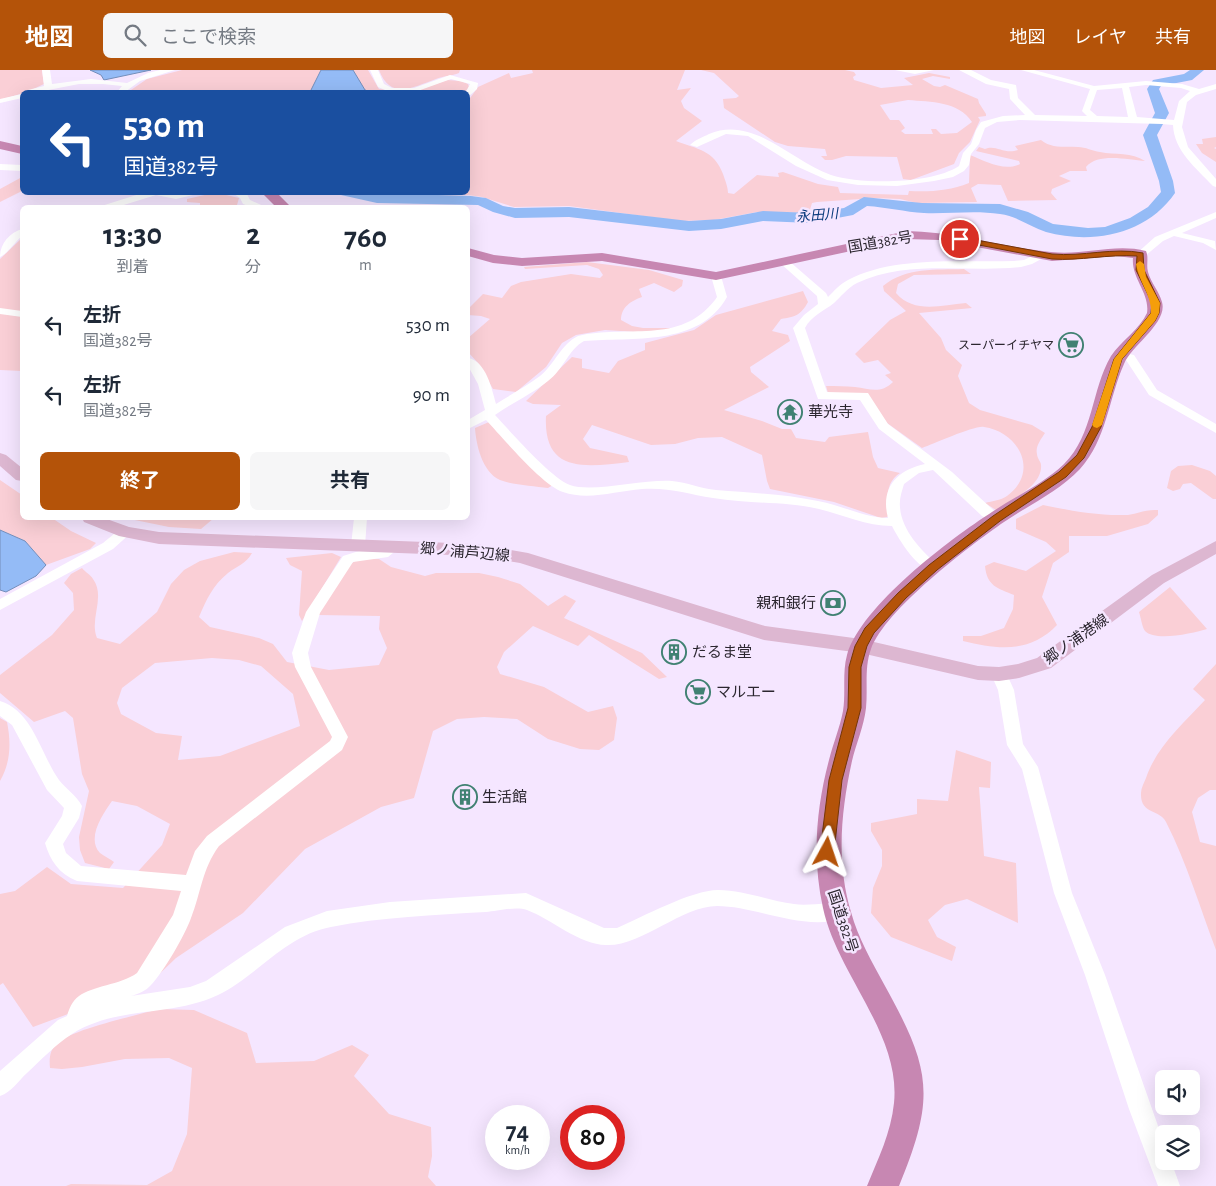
<!DOCTYPE html>
<html lang="ja">
<head>
<meta charset="utf-8">
<style>
  body { margin:0; font-family:"Alegreya Sans","Noto Sans JP",sans-serif; background:#f6f6f7; color:#1f2937; height:100vh; display:flex; flex-direction:column; font-size:19px; white-space:nowrap }
  * { box-sizing:border-box; margin:0 }
  p { font-size:16px; color:#747a83 }
  .icon { flex:none; width:28px; height:28px; fill:none; stroke:currentColor; stroke-width:2; stroke-linecap:round; stroke-linejoin:round }
  .map { position:relative; flex:1; overflow:hidden }
  .panel { position:absolute; left:20px; top:135px; width:450px; height:315px; display:flex; flex-direction:column; background:#fff; border-radius:8px; box-shadow:0 5px 20px #0002 }
  .panel>* { flex:none }
  .top-card { position:absolute; left:20px; top:20px; width:450px; height:105px; border-radius:8px; box-shadow:0 5px 20px #0002; background:#1a4fa0; color:#fff; overflow:hidden }
  .buttons { position:absolute; left:1155px; top:1000px; display:grid; gap:10px }
  .buttons a { display:grid; place-items:center; width:45px; height:45px; border-radius:8px; background:#fff; box-shadow:0 5px 20px #0002; font-size:25px }
  .speed { position:absolute; left:485px; top:1035px; display:flex; gap:10px; font-size:25px; font-weight:700; text-align:center }
  .speed>* { display:grid; place-content:center; width:65px; height:65px; border-radius:50%; background:#fff; box-shadow:0 5px 20px #0002; line-height:1 }
  .speed small { font-size:12px; font-weight:400 }
  .speed .limit { border:8px solid #d22; background:#fff; color:#111 }
  .pin { position:absolute; display:grid; place-items:center; width:42px; height:42px; color:#fff; margin:-21px; border:2px solid #fff; border-radius:50%; box-shadow:0 1px 5px #0007 }
  .me { position:absolute; width:55px; margin:-28px; rotate:5deg; stroke-linejoin:round; filter:drop-shadow(0 0 4px #0008) }
  .turn { display:flex; align-items:center; gap:18px; height:105px; padding:0 20px; font-size:22px }
  .turn .icon { width:65px; height:65px; stroke-width:2.5 }
  .turn b { display:block; font-size:35px; line-height:42px }
  .eta { display:flex; justify-content:space-evenly; align-items:center; height:85px; text-align:center }
  .eta b { font-size:30px; font-weight:700; line-height:35px }
  .action { display:flex; gap:10px; margin-top:auto; padding:10px 20px }
  .action a { flex:1; height:58px; border-radius:8px; background:#b45309; color:#fff; font-size:20px; font-weight:700; line-height:58px; text-align:center }
  .action a+a { background:#f6f6f7; color:#1f2937 }
  ul { padding:0; list-style:none }
  li { display:flex; align-items:center; gap:15px; height:70px; padding:0 20px }
  li div { flex:1 }
  li b { display:block; font-size:19px }
  li em { font-style:normal }
  header { display:flex; align-items:center; gap:30px; box-sizing:border-box; height:70px; padding:0 25px; background:#b45309; color:#fff }
  header strong { font-size:24px }
  nav { display:flex; gap:28px; margin-inline-start:auto; font-size:18px }
  .search { width:350px; height:45px; background:#f6f6f7; display:flex; align-items:center; gap:12px; box-sizing:border-box; padding:0 18px; border-radius:8px; color:#747a83; font-size:19px }
  .map>svg:first-child { display:block }
  .green { fill:#facfd6; fill-rule:evenodd }
  .water { fill:#94bbf6; stroke:#748eba }
  .lines { fill:none; stroke-linecap:round; stroke-linejoin:round }
  .river { fill:#94bbf6; fill-rule:evenodd }
  .minor { fill:#fff; fill-rule:evenodd }
  .major { fill:#ddb7d1; fill-rule:evenodd }
  .highway { fill:#c787b2; fill-rule:evenodd }
  .route { fill:#b45309; stroke:#753606 }
  .slow { fill:#f59e0b }
  .labels { text-anchor:middle; stroke-width:5; stroke-linejoin:round; paint-order:stroke }
  .far-poi-label { font-size:12px; fill:#2b262f; stroke:#f5e6ff; text-anchor:end }
  .far-water-label { font-size:14px; font-style:italic; fill:#093a7c; stroke:#f5e6ff }
  .street-label { font-size:15px; fill:#2b262f; stroke:#f5e6ff }
  .poi-label { font-size:15px; fill:#2b262f; stroke:#f5e6ff; text-anchor:start }
</style>
</head>
<body>
<header>
<strong>地図</strong>
<div class="search"><svg class="icon" aria-label="search" viewBox="0 0 24 24"><circle cx="10" cy="10" r="6"/><path d="M15 15l6 6"/></svg>ここで検索</div>
<nav><a>地図</a><a>レイヤ</a><a>共有</a></nav>
</header>
<div class="map">
<svg width="1216" height="1116" viewBox="0 0 1216 1116">
  <rect width="100%" height="100%" fill="#f5e6ff"/>
  <path class="green" d="M0,0H42L44,14L27,22L0,30Z
    M182,0H321L310,22H128L147,9Z
    M353,0H368L379,19L404,22H369L365,20Z
    M379,0H460L459,3C452,6 443,6 436,9C413,17 391,31 379,0Z
    M532,0H685L677,20L691,18L681,31L684,38L702,51L676,71C697,79 714,80 723,104C725,110 728,117 728,123L734,124L757,105L779,107L778,103L783,102L818,114L838,117L840,123L908,125L909,121C930,122 949,121 969,113L970,85C985,91 1004,102 1020,94L1019,91L976,81L979,77L985,79C996,74 1004,85 1018,80L1015,76L1041,70C1052,79 1064,76 1078,77C1086,77 1092,81 1100,82C1115,85 1132,82 1145,91C1129,90 1098,82 1086,97L1087,101H1070L1059,106L1071,111L1052,119L1051,123L1057,130L1008,131L1001,115L978,114L971,118L977,132L917,133L900,129L875,128L817,132L812,133L809,143L757,142L714,150L680,151L569,136L514,137L482,127L468,125L421,126L395,123L468,122V31L478,17L509,3L511,8L533,3Z
    M701,0H845L854,2L856,5L853,7L854,10L881,18L913,15L904,8L929,3L950,7V9L933,6L922,9L934,16L940,17L945,15L978,29L979,33L986,44V46L978,47L980,50L970,72L959,83L954,94L911,110L903,109L897,87L846,86L832,90H825L821,86H827L825,79L788,76L775,72L724,38L723,29L736,28L739,26L714,3ZM908,30C931,32 958,31 972,52L957,63L941,64L936,59H931L933,64H905L901,61L905,58L899,50H890L880,35Z
    M447,10L461,11L468,14L469,17L465,22H412Z
    M1216,67V77L1214,78L1216,79V92L1202,83L1196,74H1203L1202,69Z
    M22,107V121L0,132V119Z
    M209,124H222L239,128L237,135L249,137H200V133L187,132V129Z
    M22,168V301L0,300V189Z
    M587,192L649,200L683,210L682,216L674,222L654,213L639,219L642,227C631,231 621,237 621,250L632,256L643,258H675L672,261L636,262L605,260L576,265L562,273L546,297L516,322L493,319L478,293L468,282V268L490,249L481,246L468,245V239L483,224L502,228L511,216L521,212L571,204L600,208L603,205L599,199L587,195L525,199L524,197Z
    M964,199L971,204L914,205L898,214L896,223C914,244 941,235 966,233L972,238L919,243L941,268L946,280L962,295L958,306L969,333L980,340L1032,355L1045,363C1041,369 1035,377 1037,384C1037,388 1041,392 1041,395C1043,416 1010,431 996,440L985,433C992,431 1002,430 1007,426C1040,402 1019,362 984,357C975,355 934,374 922,378L887,353L870,329L828,323L826,316C836,316 846,316 855,317C870,319 881,324 893,312L885,305L891,303L878,290L864,293L855,284L890,250L906,241L884,221L883,216C906,197 936,200 964,199Z
    M803,221L808,232C801,245 795,247 781,249L772,261L788,265L790,271L750,297L751,302L769,317L724,340L762,351L782,359H791L796,368L825,372L829,367L868,362L873,387L878,398L900,403C885,413 887,428 889,445L887,447L881,448L834,432L770,419L767,411L762,385L722,367L698,368L675,374L651,375L592,355L583,369L590,378L627,386L629,392C586,397 543,404 546,346L561,335L533,334L526,331L572,287L582,289V298L609,303L618,291L645,280V273L694,260L716,245Z
    M489,352L553,415L548,418C534,416 512,415 500,410C482,402 476,374 475,358Z
    M1192,395L1210,401L1216,406V429H1213L1191,413L1183,414L1180,419L1173,421L1167,418L1171,401L1178,396Z
    M0,410L22,425V448H52L71,461L96,473L90,479L46,495L25,471L0,460Z
    M1043,435C1066,440 1100,446 1124,445C1136,445 1144,439 1158,440V445L1148,454L1107,466H1069V482L1053,493L1042,527L1057,555C1030,583 999,580 963,571V566H981L1004,558L1013,539L1014,525C997,518 987,516 985,496L994,492L1026,501L1056,481L1046,472L1016,459V449Z
    M125,448H214L201,459L169,457Z
    M234,482L252,483C246,494 237,496 228,503C213,515 206,530 199,547L210,557L259,568L273,574L287,592L329,600L379,595L387,578L379,559L380,546L318,545L348,496L359,488L379,489L391,497L425,506L436,503H479L498,507L520,514L548,536L565,525L576,531L564,548L642,583L667,607L659,609L589,565L578,576L533,556L504,582L497,597L500,604L544,617L588,642L613,636L617,648L614,670L599,680L580,679L548,669L517,649L484,647L457,649L433,661L414,728L381,737L305,779L243,843L176,888L149,914L33,957L3,913L0,915V824L15,821L47,797L71,814L123,818L162,775L170,754L137,736L112,731C103,744 86,768 100,783C104,786 110,789 114,792L109,799L85,793L80,780L79,767L89,721L82,704L73,648L65,641L34,652L0,623V605L52,565L74,540L73,523L64,513L71,504L82,498C85,502 91,505 93,509C106,527 89,549 97,568L120,574L157,542L171,514L184,500L200,491ZM212,588L239,590L261,596L293,624L300,656L220,686L178,690L182,666L156,663L121,644L117,633L122,618L155,593Z
    M332,483L341,487L302,551L299,545L302,501L290,495L286,488Z
    M1170,517L1207,559C1194,563 1155,572 1145,561C1142,557 1141,548 1139,542Z
    M1216,594V720H1210L1198,728L1192,742L1200,772L1216,776V880C1200,838 1187,793 1166,752C1160,739 1140,745 1141,723C1141,718 1144,713 1146,708C1157,676 1182,655 1205,630L1193,619Z
    M0,648L7,652C11,672 11,692 0,711Z
    M956,680L991,692L990,718L979,717L984,786L1016,793L1018,853L967,829L945,835L928,850L937,867L956,877L952,891L891,867L871,843L873,818L882,796V780L871,761V753L917,744V729L948,731Z
    M158,939L194,940L247,963L256,993L314,991L352,975L369,985L354,1006L389,1044L431,1057L432,1086L428,1107L436,1116H66L71,1114L147,1115L172,1101L187,1064L192,998L169,988L125,989L82,997L62,999L50,998C49,988 50,980 57,973C73,959 135,946 158,939Z"/>
  <path class="water" d="M90,0H151L104,10L101,5Z
    M321,0H353L365,20L370,22H310Z
    M0,460L25,471L46,495L36,506L6,522L0,520Z"/>
  <g class="lines">
    <path class="river" d="M1190,0H1204L1192,10L1161,16L1159,19L1169,43L1157,65L1173,111L1175,123C1147,164 1093,175 1046,162C1030,157 1017,146 1000,144C975,140 949,144 924,143C905,142 886,137 867,136L853,145L811,153L763,151L721,159L689,161L569,147L515,148L493,142L478,135L377,133L341,125L339,122L471,126L486,128L503,136L515,138L569,137L689,151L721,149L763,141L811,143L844,138L864,127L922,133L1000,134L1028,142L1053,154L1088,158L1105,157L1130,148L1148,137L1161,122L1159,111L1143,65L1155,43L1147,19L1153,10L1184,4Z"/>
    <path class="minor" d="M42,0H50L52,14L91,9L127,13L148,3L160,0H175L140,11L125,22H117L122,16L103,14H79L38,22H27L28,20L44,16Z
      M370,0H378L384,14L392,18H414L450,5L478,13L477,19L468,27V22H466L470,14L451,9L415,22H390L378,17Z
      M895,0H934L915,4Z
      M959,0H971L991,10L1016,15L1018,28L1035,45L1087,46L1082,41L1090,19L1021,0H1034L1094,16L1146,11L1182,14L1199,19L1216,14V19L1196,25L1187,32L1182,57L1188,77L1216,109V117L1213,116C1196,98 1174,81 1173,55L1162,54L1020,50L997,52L985,58L979,74L971,84L969,95L964,101L953,107L934,111L897,116L858,115L827,110L796,96L748,66L726,64L697,77L690,75C695,70 703,67 709,64C754,45 792,92 831,105C862,115 932,114 959,96L963,83L971,74L976,60L981,52L1003,46L1025,45L1010,29L1009,19L986,14ZM1146,15L1181,18L1190,21L1179,31L1174,50L1137,47L1129,17ZM1122,18L1128,47L1097,46L1090,40L1097,20Z
      M22,24V28L0,33V29Z
      M0,94L22,95V101L0,100Z
      M146,122H206L176,129L156,125L114,138H95Z
      M231,122L247,124L250,130L268,138H253L243,134L240,128Z
      M1216,142V148L1182,163L1215,171L1216,180L1203,173L1174,166L1163,171L1145,186H1137L1136,184L1155,167Z
      M22,159V166C15,172 7,184 0,187C0,174 9,163 22,159Z
      M1041,182L1045,183V187L1032,194L1021,197C967,203 908,189 857,213C847,218 841,227 834,233C824,241 811,246 805,258L827,322L868,323L888,354L952,402L1003,449L1001,452L996,453L982,446L933,400L919,403L904,414C902,421 899,429 900,437C901,459 921,481 938,495L940,498L938,501C921,506 899,470 892,456C866,456 844,445 819,439C784,431 748,434 713,428C688,424 668,417 642,419C616,421 588,431 563,422C542,415 503,368 486,350L468,359V350L485,340L478,314L468,296V288C486,291 492,319 496,334C510,325 527,316 540,306C555,294 561,274 578,266C626,254 679,276 715,230L717,227L711,206L716,203L721,206L727,227C699,277 632,267 584,271C569,279 563,300 548,311C532,324 512,333 495,345C510,361 551,408 570,415C592,423 644,409 672,411C687,412 701,419 716,420C751,423 784,424 818,431C842,435 864,448 888,448C880,418 897,400 925,394L879,359L860,330L818,329L793,258L804,245L818,234L817,226L780,193L785,190L789,191L826,223L828,227C834,221 840,214 848,210C895,185 963,193 1014,191L1024,190Z
      M0,238L22,241V247L0,244Z
      M1120,282L1134,285L1157,320L1216,354V363L1149,325L1126,290L1116,287L1114,285Z
      M354,448H367L365,476L363,479H353L351,476Z
      M125,458L130,459L132,462L113,479L0,540V529L103,473L120,459Z
      M392,473L397,475L399,478L388,487L353,492L320,543L308,583L311,597L348,667L342,680L219,776C202,799 201,823 191,848C185,865 163,903 151,915C146,921 138,924 131,926L190,917L206,911L285,857L327,841L390,832L526,823L604,858H617C642,847 692,820 718,820C744,820 769,831 794,834C810,837 828,830 844,836L846,842L844,848C804,862 757,836 717,836C682,836 640,877 606,875C580,875 551,849 527,840C516,836 497,841 486,842C434,845 382,847 331,857C286,865 257,906 218,925C172,947 115,936 72,964C56,974 41,990 27,1003C18,1011 12,1022 0,1026V1001L58,950L67,946C69,939 72,931 79,926C92,916 120,915 137,903L173,845L181,821L77,811C59,804 50,790 45,773L62,746L64,738L47,720L12,655L0,646V631C33,641 41,685 59,710C66,719 76,725 82,736L79,748L63,774L66,783L81,796L186,805L195,781L207,766L330,671L332,667L295,597L292,583L306,542L343,486L359,481L380,479Z
      M999,598L1005,600L1014,620L1023,674L1038,697L1072,823L1105,905L1164,1073V1091H1171L1180,1116H1158L1129,1039L1085,905L1054,823L1022,699L1007,675L998,620L991,604L993,600Z"/>
    <path class="major" d="M0,383L6,385L22,398V411L16,410L0,396Z
      M82,448H104L129,457L159,462L478,474L528,483L765,556L861,569L978,596L999,597L1018,594L1037,588L1152,505L1216,471V484L1164,513L1051,598L1019,608L999,611L978,610L861,583L764,570L520,493L478,486L159,474L119,466L84,452Z"/>
    <path class="highway" d="M0,71L22,76V84L0,79Z
      M261,122H276L292,138H277Z
      M907,161C958,162 1002,177 1051,182C1083,186 1114,173 1146,181C1149,188 1146,195 1148,202C1151,213 1159,221 1162,232C1168,253 1132,275 1124,294C1108,330 1107,369 1080,399C1058,422 1029,435 1004,452C969,476 885,540 871,579C864,598 868,618 866,638C864,656 856,674 852,691C841,741 836,792 851,842C858,868 872,892 885,916C931,999 936,1027 899,1116H867C878,1089 891,1063 894,1033C901,964 837,904 823,838C812,788 816,739 829,690C833,674 840,657 843,641C846,622 842,603 847,585C861,536 950,469 992,442C1016,426 1043,414 1064,394C1094,364 1091,320 1111,286C1121,271 1140,259 1147,243C1150,223 1131,208 1133,188L1116,186L1052,191L939,170L907,169L716,210L602,191L522,196L493,193L468,186V178L494,185L522,188L602,183L716,202Z"/>
  </g>
  <path class="route" d="M960,167L1052,184C1083,187 1113,177 1143,183L1144,200L1160,233L1159,243L1155,251L1122,289L1101,357L1084,388L1066,407L1000,451L937,500L906,528L874,563L867,576L861,597V638L842,710L834,782L832,786L827,788L822,786L820,782L829,710L848,638L849,597L855,576L865,558L898,523L929,495L993,446L1059,402L1077,385L1092,357L1114,289L1151,243L1152,233L1136,200L1137,186C1108,184 1080,191 1052,189L958,171V168Z"/>
  <path class="slow" d="M1140,191L1144,194L1146,207L1160,233L1159,243L1155,251L1122,289L1102,355L1097,358L1094,357L1092,355L1114,289L1151,243C1152,226 1139,212 1136,194Z"/>
  <defs>
    <symbol id="supermarket-ring" viewBox="-11 -11 22 22"><circle r="9.5" fill="#f5e6ff" stroke="#408172" stroke-width="1.5"/><path d="M-6-5.5h2.5l.6 2H6L4.5 2H-2.5L-4.4-4H-6ZM-1.5 3.2a1.3 1.3 0 1 0 .1 0ZM3 3.2a1.3 1.3 0 1 0 .1 0Z" fill="#408172"/></symbol>
    <symbol id="temple-ring" viewBox="-11 -11 22 22"><circle r="9.5" fill="#f5e6ff" stroke="#408172" stroke-width="1.5"/><path d="M0-6L5-2H3V0L6.5 2.5H4V6H1.5V3h-3V6H-4V2.5H-6.5L-3 0V-2H-5Z" fill="#408172"/></symbol>
    <symbol id="bank-ring" viewBox="-11 -11 22 22"><circle r="9.5" fill="#f5e6ff" stroke="#408172" stroke-width="1.5"/><path d="M-6-4H6V4H-6ZM0-2.3a2.3 2.3 0 1 0 0 4.6a2.3 2.3 0 1 0 0-4.6Z" fill="#408172"/></symbol>
    <symbol id="building-ring" viewBox="-11 -11 22 22"><circle r="9.5" fill="#f5e6ff" stroke="#408172" stroke-width="1.5"/><path d="M-4-6H4V6H1V3H-1V6H-4ZM-2.5-4.3h1.7v1.8h-1.7ZM.8-4.3h1.7v1.8H.8ZM-2.5-1h1.7V.8h-1.7ZM.8-1h1.7V.8H.8Z" fill="#408172"/></symbol>
  </defs>
  <g fill-rule="evenodd">
    <use href="#supermarket-ring" x="1057" y="261" width="28" height="28"/>
    <use href="#temple-ring" x="776" y="328" width="28" height="28"/>
    <use href="#bank-ring" x="819" y="519" width="28" height="28"/>
    <use href="#building-ring" x="660" y="568" width="28" height="28"/>
    <use href="#supermarket-ring" x="684" y="608" width="28" height="28"/>
    <use href="#building-ring" x="451" y="713" width="28" height="28"/>
  </g>
  <g class="labels">
    <g class="far-poi-label">
      <text x="1054" y="279">スーパーイチヤマ</text>
    </g>
    <g class="far-water-label">
      <text transform="translate(817 145) rotate(-5)" y="5">永田川</text>
    </g>
    <g class="street-label">
      <text transform="translate(880 172) rotate(-10)" y="5">国道382号</text>
      <text transform="translate(465 482) rotate(5)" y="5">郷ノ浦芦辺線</text>
      <text transform="translate(1076 569) rotate(-35)" y="5">郷ノ浦港線</text>
      <text transform="translate(843 851) rotate(72)" y="5">国道382号</text>
    </g>
    <g class="poi-label">
      <text x="808" y="347">華光寺</text>
      <text x="816" y="538" text-anchor="end">親和銀行</text>
      <text x="692" y="587">だるま堂</text>
      <text x="716" y="627">マルエー</text>
      <text x="482" y="732">生活館</text>
    </g>
  </g>
</svg>
<div class="buttons">
<a><svg class="icon" aria-label="sound" viewBox="0 0 24 24"><path d="M4 9h4l5-4v14l-5-4H4zM17 9q2 3 0 6"/></svg></a>
<a><svg class="icon" aria-label="layers" viewBox="0 0 24 24"><path d="M12 4l9 5-9 5-9-5zM3 14l9 5 9-5"/></svg></a>
</div>
<div class="speed"><div>74<small>km/h</small></div><div class="limit">80</div></div>
<div class="pin" style="left:960px;top:169px;background:#d93025"><svg class="icon" aria-label="arrive" viewBox="0 0 24 24"><path d="M6 21V4h12l-3 4 3 4H6"/></svg></div>
<svg class="me" style="left:827px;top:782px" viewBox="-20 -20 40 40"><path d="M0-17L14 15 0 8-14 15z" fill="#b45309" stroke="#fff" stroke-width="4"/></svg>
<div class="top-card">
<div class="turn"><svg class="icon" aria-label="left" viewBox="0 0 24 24"><path d="M17 20v-9H6M10 6l-5 5 5 5"/></svg><div><b>530 m</b>国道382号</div></div>
</div>
<section class="panel">
<div class="eta">
<div><b>13:30</b><p>到着</p></div>
<div><b>2</b><p>分</p></div>
<div><b>760</b><p>m</p></div>
</div>
<ul>
<li><svg class="icon" aria-label="left" viewBox="0 0 24 24"><path d="M17 20v-9H6M10 6l-5 5 5 5"/></svg><div><b>左折</b><p>国道382号</p></div><em>530 m</em></li>
<li><svg class="icon" aria-label="left" viewBox="0 0 24 24"><path d="M17 20v-9H6M10 6l-5 5 5 5"/></svg><div><b>左折</b><p>国道382号</p></div><em>90 m</em></li>
</ul>
<div class="action"><a>終了</a><a>共有</a></div>
</section>
</div>
</body>
</html>
